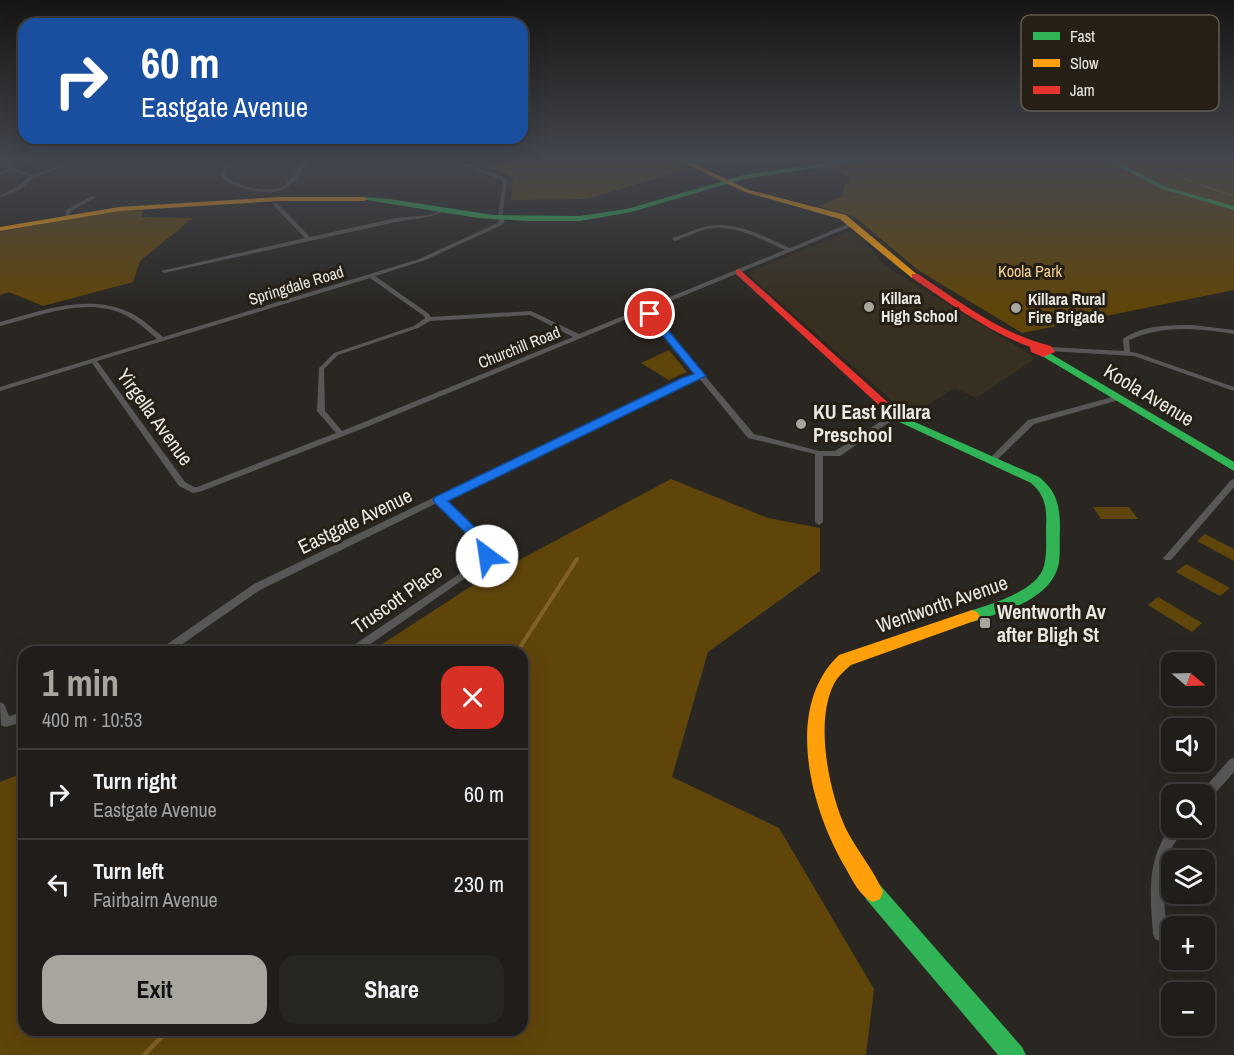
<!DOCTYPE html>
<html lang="en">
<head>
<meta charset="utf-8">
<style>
  body { margin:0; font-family:"Archivo Narrow",sans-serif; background:#282623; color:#f1f3f6; height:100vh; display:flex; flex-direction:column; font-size:22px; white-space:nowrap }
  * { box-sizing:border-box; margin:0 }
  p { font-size:20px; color:#a2a2a2 }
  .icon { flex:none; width:33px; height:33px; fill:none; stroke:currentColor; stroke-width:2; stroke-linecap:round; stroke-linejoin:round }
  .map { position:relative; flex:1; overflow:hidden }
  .side { position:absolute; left:18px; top:646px; width:510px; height:390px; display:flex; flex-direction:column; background:#201d1a; border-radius:18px; box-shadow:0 6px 24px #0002,0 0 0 2px #3d3b39 }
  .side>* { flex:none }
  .top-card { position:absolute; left:18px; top:18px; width:510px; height:126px; border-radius:18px; box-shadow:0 6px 24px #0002,0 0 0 2px #3d3b39; background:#1a4fa0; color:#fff; overflow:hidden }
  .needle { width:39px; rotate:109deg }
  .controls { position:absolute; left:1161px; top:652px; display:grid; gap:12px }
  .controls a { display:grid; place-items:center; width:54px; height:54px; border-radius:12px; background:#201d1a; box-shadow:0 6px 24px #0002,0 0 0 2px #3d3b39; font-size:30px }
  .pin { position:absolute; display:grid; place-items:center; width:51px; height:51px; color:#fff; margin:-26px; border:3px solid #fff; border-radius:50%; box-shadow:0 2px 6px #0007 }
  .me { position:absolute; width:66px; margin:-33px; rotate:329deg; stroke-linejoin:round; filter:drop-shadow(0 0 4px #0008) }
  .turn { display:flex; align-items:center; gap:21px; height:126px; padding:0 24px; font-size:27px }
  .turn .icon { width:78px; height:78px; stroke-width:2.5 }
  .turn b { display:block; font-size:42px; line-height:51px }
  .round { display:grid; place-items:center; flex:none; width:63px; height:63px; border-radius:18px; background:#282623 }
  .headline { display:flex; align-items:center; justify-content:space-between; height:102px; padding:0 24px }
  h1 { font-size:36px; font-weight:700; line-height:45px; color:#a8a59f }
  .primary-button { display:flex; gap:12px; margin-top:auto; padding:12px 24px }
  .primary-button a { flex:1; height:69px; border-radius:18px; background:#a8a59f; color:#111; font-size:24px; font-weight:700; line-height:69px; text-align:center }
  .primary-button a+a { background:#282623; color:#f1f3f6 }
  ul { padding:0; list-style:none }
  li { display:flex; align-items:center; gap:18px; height:90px; padding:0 24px; border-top:2px solid #3d3b39 }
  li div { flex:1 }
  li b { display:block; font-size:22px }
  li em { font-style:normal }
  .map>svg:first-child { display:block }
  .built { fill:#372f20 }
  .green { fill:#60450b }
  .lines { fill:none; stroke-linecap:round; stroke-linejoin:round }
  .stream-far2 { stroke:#826225; stroke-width:1.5 }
  .stream-far1 { stroke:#826225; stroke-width:4 }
  .stream { stroke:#826225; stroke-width:4.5 }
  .street { fill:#595756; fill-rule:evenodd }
  .fast { fill:#30b455; fill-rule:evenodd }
  .slow { fill:#ff9f0a; fill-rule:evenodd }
  .jam { fill:#e5322d; fill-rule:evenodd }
  .route { fill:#1a73e8; stroke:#114b97; stroke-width:1.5 }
  .poi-dot { fill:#a8a59f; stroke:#251f15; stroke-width:2 }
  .labels { text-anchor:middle; stroke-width:6; stroke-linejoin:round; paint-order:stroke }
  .far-park-label { font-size:16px; fill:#f7d394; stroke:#251f15 }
  .far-street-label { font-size:16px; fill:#ece9e2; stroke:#251f15 }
  .far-poi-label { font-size:16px; font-weight:bold; fill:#ece9e2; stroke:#251f15; text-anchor:start }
  .street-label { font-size:20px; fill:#ece9e2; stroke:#251f15 }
  .poi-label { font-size:20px; font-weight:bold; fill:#ece9e2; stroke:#251f15; text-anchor:start }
  .key { fill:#251f15; stroke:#615c52; stroke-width:1.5 }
  .key-label { font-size:16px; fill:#ece9e2 }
</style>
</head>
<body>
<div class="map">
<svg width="1234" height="1055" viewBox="0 0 1234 1055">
  <rect width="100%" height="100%" fill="#2a2722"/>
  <path class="built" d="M847,232H854L872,250L884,265L1036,358L976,398L955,388L912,415L905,412L750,276L752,271Z"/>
  <path class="green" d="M467,159H668L688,169L587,199L511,200L513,177Z
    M841,159H1234V290L1022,333L918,270L855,217L818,206L844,196L843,187L851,179L850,177L824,166L842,164Z
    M143,209L142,217L193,218L140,261L133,282L43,306L9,292L0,295V232L106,212Z
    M669,350L687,372L669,380L641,363Z
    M671,479L768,518L820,528V571L708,652L672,777L779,828L874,989L866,1055H0V782L20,774L24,801V1030H522V652H370L476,583Z
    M1093,507H1129L1138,519H1101Z
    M1205,534L1234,549V561L1197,541Z
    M1186,564L1230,588L1220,596L1176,572Z
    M1158,597L1202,623L1192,632L1148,605Z"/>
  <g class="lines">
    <path class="stream-far2" d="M1154,159L1192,182L1234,196"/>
    <path class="stream-far1" d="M517,652L577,559"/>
    <path class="stream" d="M144,1055L168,1030"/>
    <path class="street" d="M79,159H86L35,177L19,190L0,198V195L15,188L30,176L13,171L0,174V172L10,169L9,167L0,166V164L13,165L15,169L33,175Z
      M235,159H241L229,167L225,176C238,187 270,195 284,185C293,179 299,168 306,159H310C303,168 298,179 289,186C272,199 236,190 221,177L225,165Z
      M456,159H461L465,163L506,178L507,183L502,218L505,221L502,225L423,261L375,276L429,314L431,317L531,311L579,334L785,250C761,240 734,223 707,229C696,232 686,237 675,241L672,239L673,238C685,234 697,228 709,226C737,221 765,237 790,248L853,222L856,224L855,225L649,310L754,434L819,451H835L892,414H898L899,416L840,456H823V522L819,525L815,522V454L748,438L699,378L688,382L444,500L491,545L493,547L492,556L474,572L359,652H347L348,649L468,568L482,555L483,548L437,503L260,590L171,652H159L160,649L254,584L682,378L696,375L644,312L364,428L202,491L193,493L179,486L92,363L0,391V387L157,339C148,331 138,322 127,316C88,295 40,316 0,326V322C41,311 87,293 129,312C142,318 152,328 163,337L419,259L498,223L499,221L498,218L503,183L502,180L461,165ZM370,278L424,316L425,318L414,326L334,353L319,368L317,411L336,433L197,487H194L185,482L97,361ZM530,315L573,337L342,431L325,411L324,369L338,355L418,328L430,321Z
      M781,159H785L783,165L781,166L779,165Z
      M92,196L96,197L70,212L69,217H65L66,210Z
      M273,203H277L310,237L396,218L428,215L447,209L449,210L429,217L396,222L164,273L161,271L305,238L273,205Z
      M1193,325L1234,330V334C1198,328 1163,325 1129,340L1130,352L1137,353L1234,387V391L1134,356L1049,351L1046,349L1049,347L1124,351L1123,339C1142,325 1170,325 1193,325Z
      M1116,396L1120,398L1119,400L1034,424L995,462H989L988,460L1028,420Z
      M1234,479V487L1171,560H1165L1163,558L1165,556L1231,480Z
      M0,702L4,704L9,716L24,712V722L5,727L1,725Z
      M1234,758V772L1208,801L1204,803V795H1199L1200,793L1230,759Z
      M1172,825V828H1183C1180,837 1173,844 1169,853C1160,878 1165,908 1167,934L1165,939L1160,941L1155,939L1153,934C1150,893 1146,860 1172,825Z"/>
    <path class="fast" d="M849,159H873L744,179L631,212L580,221H529L478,218L360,199L364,197L389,199L494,215L580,216L627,209L744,175Z
      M1104,159H1112L1166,187L1234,206V210L1162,189Z
      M1046,351L1234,462V471L1042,356V352Z
      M899,415L1039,477C1058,492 1060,508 1060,530C1059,542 1061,555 1058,567C1048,601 1002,612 972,622L967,620L964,616L967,612C990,604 1037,592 1044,566C1047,554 1046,541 1046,528C1047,509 1046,496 1031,483L895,420L893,418Z
      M873,882L880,885L1022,1047L1026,1055H998L866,899L863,892L866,885Z"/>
    <path class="slow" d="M675,159H684L749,190L846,215L919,276L912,278L840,219L745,192Z
      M280,197H364L368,199L364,201H280L119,211L0,231V227L119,207Z
      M972,610L977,612L980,616L977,620L851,665C844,671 837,677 833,686C815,724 829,792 846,829C857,851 874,870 883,892L880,899L873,902C860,897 852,879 845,867C811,809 783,708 839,655Z"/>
    <path class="jam" d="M739,269L903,416V420H895L736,274V270Z
      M912,274H918C960,302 1001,334 1051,346L1055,352L1043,357L1031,352L1030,347C987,331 950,303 912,278Z"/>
  </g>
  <linearGradient id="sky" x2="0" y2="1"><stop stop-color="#171513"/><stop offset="0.52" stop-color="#44474f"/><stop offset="1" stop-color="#44474f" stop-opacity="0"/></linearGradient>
  <rect width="1234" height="307" fill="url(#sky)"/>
  <path class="route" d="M647,312H653L706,376L448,501L495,547L492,560H482L481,548L435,503L433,500L435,497L682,378L694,374L647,316Z"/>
  <g class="poi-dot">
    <circle cx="869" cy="307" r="6"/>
    <circle cx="1016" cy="308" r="6"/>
    <circle cx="801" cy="424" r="6"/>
    <rect x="979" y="617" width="12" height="12" rx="3"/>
  </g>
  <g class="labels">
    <g class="far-park-label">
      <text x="1030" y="277">Koola Park</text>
    </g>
    <g class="far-street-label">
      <text transform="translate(296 285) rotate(-17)" y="6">Springdale Road</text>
      <text transform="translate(519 347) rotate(-22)" y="6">Churchill Road</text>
    </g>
    <g class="far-poi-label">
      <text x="881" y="304">Killara<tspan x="881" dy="18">High School</tspan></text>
      <text x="1028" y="305">Killara Rural<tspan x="1028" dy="18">Fire Brigade</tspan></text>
    </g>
    <g class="street-label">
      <text transform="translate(1149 395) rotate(31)" y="7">Koola Avenue</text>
      <text transform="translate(155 417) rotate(54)" y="7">Yirgella Avenue</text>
      <text transform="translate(355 521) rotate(-26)" y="7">Eastgate Avenue</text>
      <text transform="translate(397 599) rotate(-35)" y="7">Truscott Place</text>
      <text transform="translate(942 604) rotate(-19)" y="7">Wentworth Avenue</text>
    </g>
    <g class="poi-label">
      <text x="813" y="419">KU East Killara<tspan x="813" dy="23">Preschool</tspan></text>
      <text x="997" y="619">Wentworth Av<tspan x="997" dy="23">after Bligh St</tspan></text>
    </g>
  </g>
  <rect x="1021" y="15" width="198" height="96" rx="9" class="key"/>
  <rect x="1033" y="32" width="27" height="8" fill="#30b455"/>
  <rect x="1033" y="59" width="27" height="8" fill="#ff9f0a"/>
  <rect x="1033" y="86" width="27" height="8" fill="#e5322d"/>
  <g class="key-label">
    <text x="1070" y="42">Fast</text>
    <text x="1070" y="69">Slow</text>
    <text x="1070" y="96">Jam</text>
  </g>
</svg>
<div class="controls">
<a><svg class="needle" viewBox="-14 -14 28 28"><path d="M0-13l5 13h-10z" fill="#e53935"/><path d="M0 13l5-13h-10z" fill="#a2a2a2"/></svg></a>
<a><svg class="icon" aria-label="sound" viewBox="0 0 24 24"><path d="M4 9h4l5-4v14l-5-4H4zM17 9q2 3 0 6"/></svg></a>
<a><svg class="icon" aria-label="search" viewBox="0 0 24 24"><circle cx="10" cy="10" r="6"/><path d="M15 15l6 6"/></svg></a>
<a><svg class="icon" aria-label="layers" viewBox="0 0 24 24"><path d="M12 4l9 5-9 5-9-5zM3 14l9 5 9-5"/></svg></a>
<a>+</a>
<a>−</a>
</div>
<div class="pin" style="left:650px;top:314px;background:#d93025"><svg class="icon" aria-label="arrive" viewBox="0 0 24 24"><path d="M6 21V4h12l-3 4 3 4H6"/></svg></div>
<svg class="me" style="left:487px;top:556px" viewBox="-20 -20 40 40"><circle r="19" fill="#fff"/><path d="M0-13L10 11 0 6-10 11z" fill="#1a73e8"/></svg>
<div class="top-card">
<div class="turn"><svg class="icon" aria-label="right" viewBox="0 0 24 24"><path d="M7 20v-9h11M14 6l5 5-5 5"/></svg><div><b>60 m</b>Eastgate Avenue</div></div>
</div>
<section class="side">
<div class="headline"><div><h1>1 min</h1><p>400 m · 10:53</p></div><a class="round" style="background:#d93025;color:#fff"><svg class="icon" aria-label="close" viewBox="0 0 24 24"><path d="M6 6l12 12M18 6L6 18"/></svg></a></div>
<ul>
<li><svg class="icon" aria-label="right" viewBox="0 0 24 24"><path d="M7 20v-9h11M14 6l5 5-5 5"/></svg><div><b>Turn right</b><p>Eastgate Avenue</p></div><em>60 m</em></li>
<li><svg class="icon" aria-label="left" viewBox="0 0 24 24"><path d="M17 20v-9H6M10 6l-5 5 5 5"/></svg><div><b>Turn left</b><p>Fairbairn Avenue</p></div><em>230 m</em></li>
</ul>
<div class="primary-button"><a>Exit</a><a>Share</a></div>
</section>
</div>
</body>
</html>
